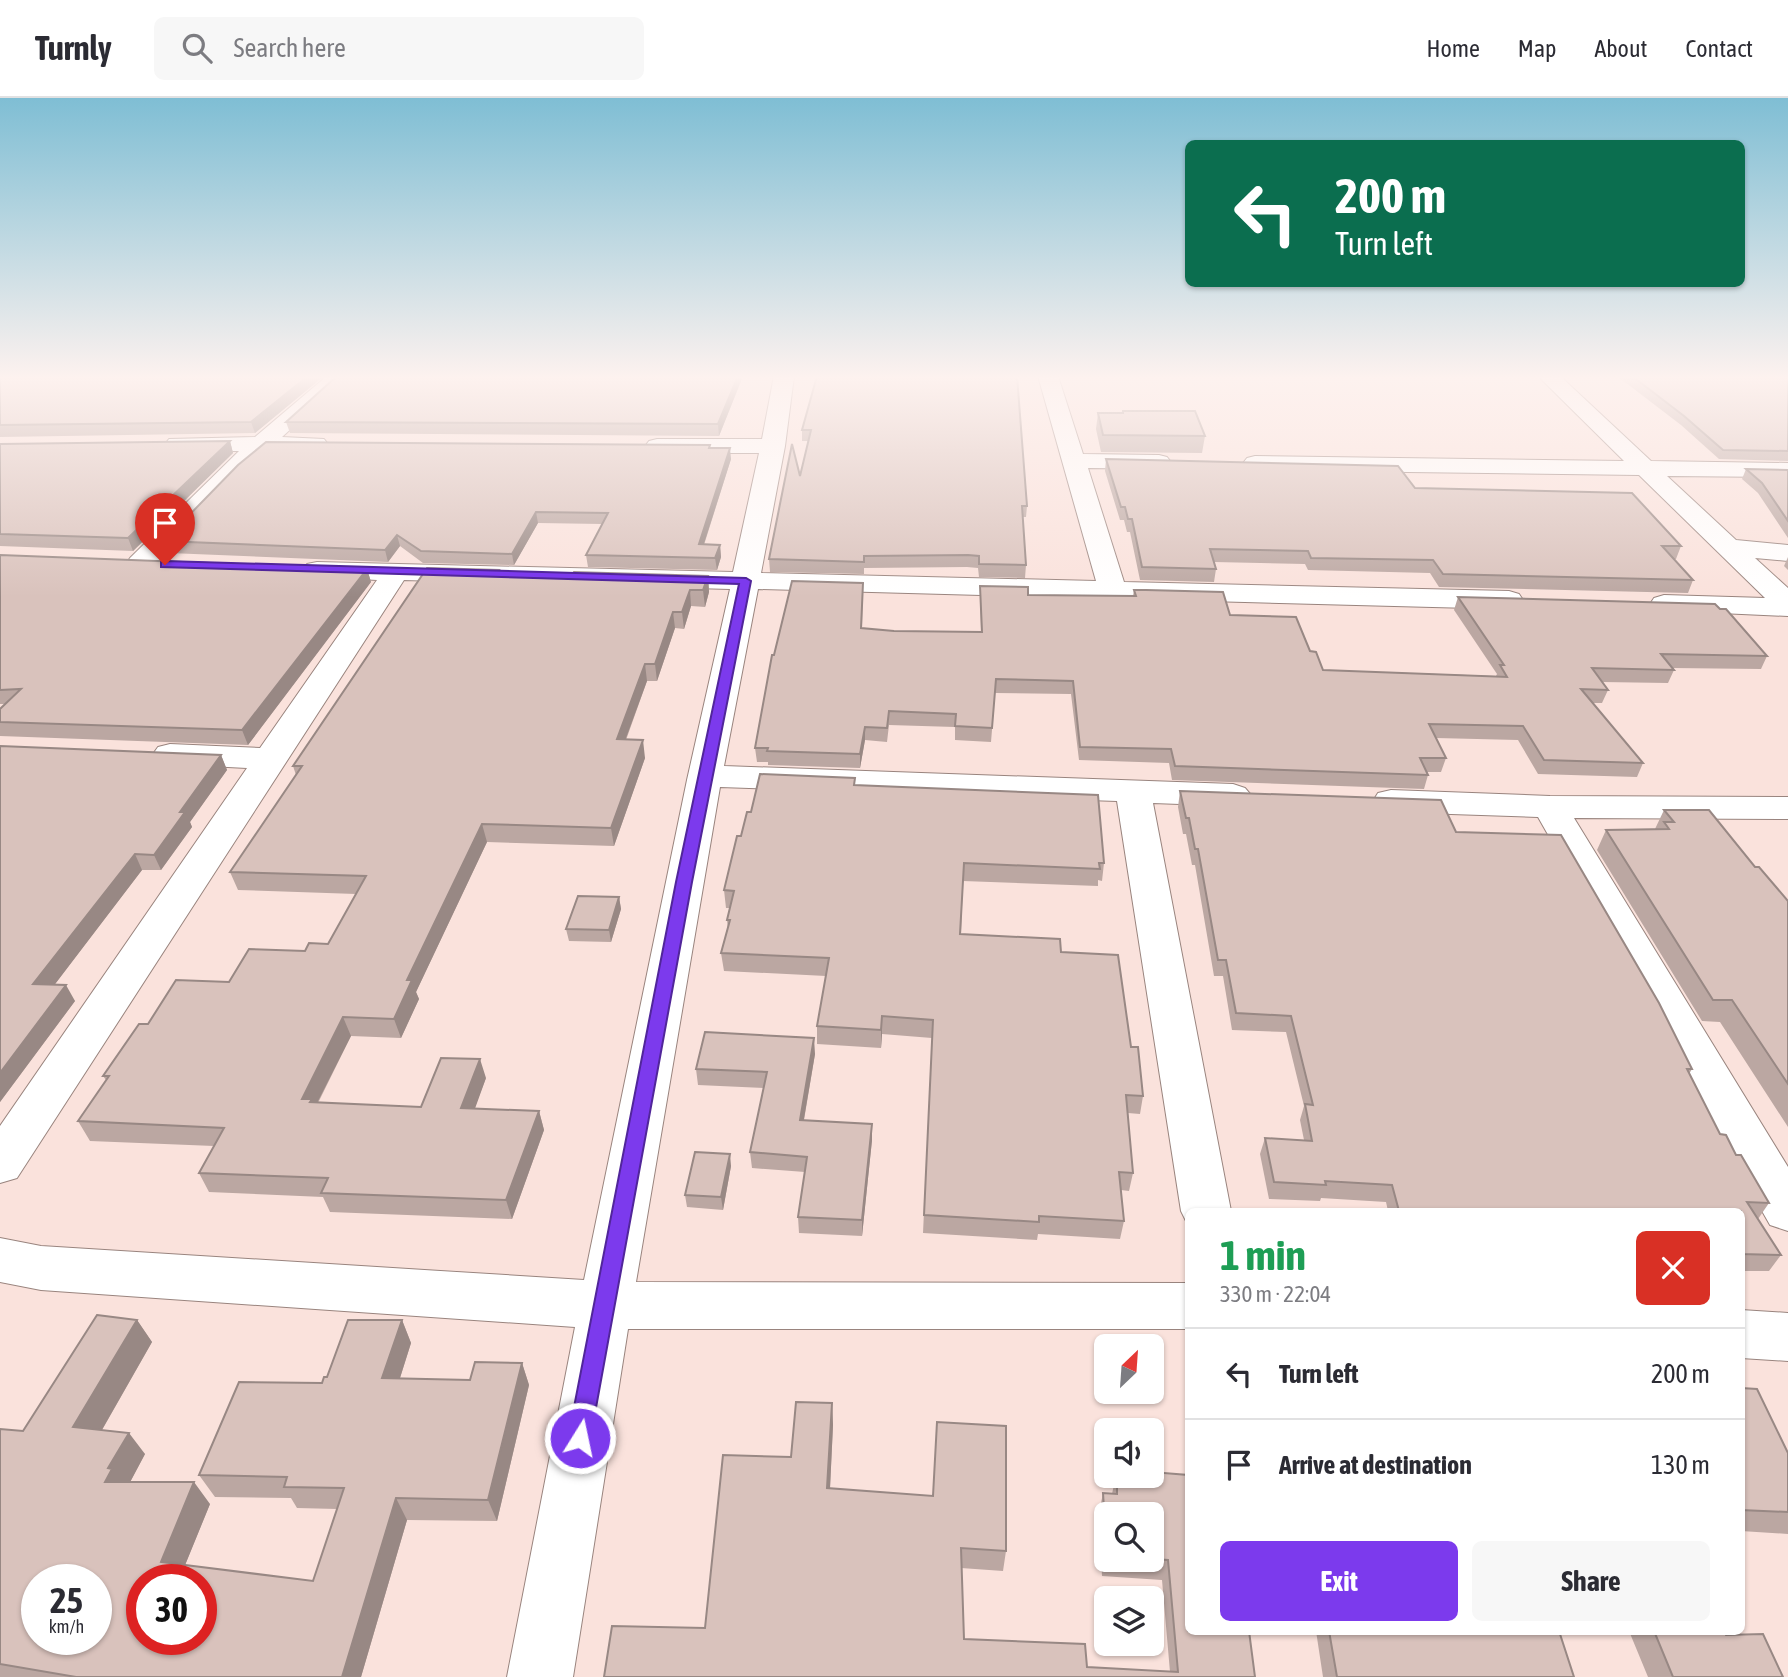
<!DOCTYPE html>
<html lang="en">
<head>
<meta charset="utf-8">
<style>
  body { margin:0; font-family:"Asap Condensed",sans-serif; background:#f7f7f7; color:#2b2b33; height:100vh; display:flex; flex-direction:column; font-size:26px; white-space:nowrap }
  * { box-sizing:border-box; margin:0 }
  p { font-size:23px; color:#7c7c81 }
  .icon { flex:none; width:38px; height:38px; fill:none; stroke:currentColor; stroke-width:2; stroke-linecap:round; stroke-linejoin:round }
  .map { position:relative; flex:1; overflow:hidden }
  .drawer { position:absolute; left:1185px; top:1110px; width:560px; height:427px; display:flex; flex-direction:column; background:#fff; border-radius:10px; box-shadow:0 2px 5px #0004 }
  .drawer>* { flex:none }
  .hud { position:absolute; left:1185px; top:42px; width:560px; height:147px; border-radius:10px; box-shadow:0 2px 5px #0004; background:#0b6e4f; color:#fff; overflow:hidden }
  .needle { width:46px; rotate:25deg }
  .buttons { position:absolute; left:1094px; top:1236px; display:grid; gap:14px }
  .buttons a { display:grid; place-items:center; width:70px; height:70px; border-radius:10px; background:#fff; box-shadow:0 2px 5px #0004; font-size:35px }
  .speed { position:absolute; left:21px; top:1466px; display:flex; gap:14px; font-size:35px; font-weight:700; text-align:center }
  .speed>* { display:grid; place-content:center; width:91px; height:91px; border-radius:50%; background:#fff; box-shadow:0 2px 5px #0004; line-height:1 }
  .speed small { font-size:18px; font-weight:400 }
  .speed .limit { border:10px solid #d22; background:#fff; color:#111 }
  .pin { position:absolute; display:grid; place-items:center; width:60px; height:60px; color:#fff; margin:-72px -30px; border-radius:50% 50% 50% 0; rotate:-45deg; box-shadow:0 0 7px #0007 }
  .pin .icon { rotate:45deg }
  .me { position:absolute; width:77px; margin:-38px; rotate:10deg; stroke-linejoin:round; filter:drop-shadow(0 0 5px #0008) }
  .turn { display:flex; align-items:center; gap:24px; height:147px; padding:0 35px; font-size:32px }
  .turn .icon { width:91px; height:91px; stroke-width:2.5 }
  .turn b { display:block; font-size:49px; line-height:60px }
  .round { display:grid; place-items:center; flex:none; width:74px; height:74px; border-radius:10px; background:#f7f7f7 }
  .overview { display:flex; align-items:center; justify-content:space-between; height:119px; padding:0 35px }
  h1 { font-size:42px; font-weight:700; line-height:52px; color:#1e9e55 }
  .button { display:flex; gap:14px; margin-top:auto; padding:14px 35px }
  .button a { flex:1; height:80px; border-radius:10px; background:#7c3aed; color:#fff; font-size:28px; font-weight:700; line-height:80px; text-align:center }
  .button a+a { background:#f7f7f7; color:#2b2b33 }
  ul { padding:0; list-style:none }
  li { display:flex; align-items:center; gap:21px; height:91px; padding:0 35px; border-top:2px solid #e1e1e2 }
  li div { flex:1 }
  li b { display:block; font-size:26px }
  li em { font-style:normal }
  header { display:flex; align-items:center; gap:42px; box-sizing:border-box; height:98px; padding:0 35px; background:#fff; border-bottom:2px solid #e1e1e2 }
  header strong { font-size:33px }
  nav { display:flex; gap:38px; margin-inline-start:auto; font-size:24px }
  .search { width:490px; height:63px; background:#f7f7f7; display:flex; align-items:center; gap:18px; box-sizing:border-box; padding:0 24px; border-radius:10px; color:#7c7c81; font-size:26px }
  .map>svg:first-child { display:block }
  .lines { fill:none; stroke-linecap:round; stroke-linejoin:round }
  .minor-casing { stroke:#99847e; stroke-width:2 }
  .minor { fill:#fff; fill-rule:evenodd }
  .wall { fill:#bba7a2; fill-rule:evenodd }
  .shaded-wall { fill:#988884 }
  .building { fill:#d9c2bc; stroke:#988884; stroke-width:2; fill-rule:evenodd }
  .route { fill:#7c3aed; stroke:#51269a; stroke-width:2 }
</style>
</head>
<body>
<header>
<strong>Turnly</strong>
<div class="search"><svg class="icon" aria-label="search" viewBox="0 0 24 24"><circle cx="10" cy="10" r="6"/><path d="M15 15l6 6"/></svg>Search here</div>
<nav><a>Home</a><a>Map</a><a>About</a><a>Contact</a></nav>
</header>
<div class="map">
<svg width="1788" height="1579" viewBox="0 0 1788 1579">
  <rect width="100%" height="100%" fill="#fae2dc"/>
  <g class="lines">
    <defs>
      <path id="minor" d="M327,278H349L282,339L324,341L328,346L324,351L267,353L240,376L150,472L140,474L130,472L126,466L130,460L239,353H177L169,351L165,346L169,341L255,339Z
        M774,278H794L785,348L761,475L1096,483L1038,278H1058L1083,356L1159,357L1167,359L1171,364L1167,369L1159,371L1088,370L1124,484L1509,493L1519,496L1523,502L1519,508L1509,511L758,491L724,668L1233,686L1245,690L1251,697L1245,704L1233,708L1153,705L1231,1113H1188V1127L1181,1113L1117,703L720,689L636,1184L1188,1185V1231H628L573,1579H507L575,1229L41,1192L0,1184V1140L41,1148L584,1182L687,682L730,491L404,482L17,1080L0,1085V1028L247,670L170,666L158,663L153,656L158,649L170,646L260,650L377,482L307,478L303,472L307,466L317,464L733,474L759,355H657L649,353L645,348L649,343L657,341H762Z
        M1538,278H1560L1651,363L1788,365V379L1667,378L1736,442L1788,447V463L1755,460L1788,490V518L1654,512L1650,506L1654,500L1664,497L1765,500L1639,377L1255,372L1247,370L1243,365L1247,360L1255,358L1624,363Z
        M1391,692L1550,698L1788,699V721L1574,720L1788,1069V1133L1770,1127L1538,719L1391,714L1378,711L1373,703L1378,695Z
        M1741,1212L1788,1215V1263L1741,1260Z"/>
    </defs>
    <use href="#minor" class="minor-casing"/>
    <use href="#minor" class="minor"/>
  </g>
  <path class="wall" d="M0,278H324L255,335L0,339Z
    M743,278L719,338L290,335L286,324Z
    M817,278L1027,408L1026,419H1023L1026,467L1025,480L979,479L978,470L967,469L864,470V476L770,474L769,461L800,378L808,343H802V332Z
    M1617,278H1788V363L1719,361L1681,327Z
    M1123,313L1205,338L1202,355L1101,354L1096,331L1098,315H1122Z
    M230,343L233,355L133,453L0,448V346Z
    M710,347V350L731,361L704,447H720L721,459L717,472L588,469L586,457L602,426L538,425L514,467L423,465L400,448L388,464L169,455L164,443Z
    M1106,361L1415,390L1681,448L1676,461H1674L1693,482L1688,495L1439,489L1430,475L1308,472L1305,466L1214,464L1216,471L1214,484L1140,482L1130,434H1127L1124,422H1120L1105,373Z
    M1746,371L1788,372V440L1758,395L1742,381Z
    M0,457L367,471L371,484L248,647L0,638V611L5,606H0Z
    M1788,459V472L1784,468Z
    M500,477L571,479L708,478L709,494L705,509L691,508L684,531L675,530L657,583H647L626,642L645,660L614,748L487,744L416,894L419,901L401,940L351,938L318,1005L421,1009L486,980L474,1011L539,1013L544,1032L512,1121L330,1114L323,1099L209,1094L199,1075L214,1048L90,1043L78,1023L106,982L103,978L148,926L229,884L305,853L328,846L356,796L238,792L230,774L296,677L293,668Z
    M863,485L862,530L894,533L981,534L980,488L1028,497L1133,498L1134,492L1230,517L1310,553L1323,572L1496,578L1497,576L1454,512L1458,499L1767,558L1761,571L1672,570L1674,572L1668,585L1602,584L1608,592L1602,605H1593L1643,665L1637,679L1538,676L1518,642L1436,640L1446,660L1441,674H1427L1428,677L1424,691L1172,682L1169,665L1079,662L1071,596L995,595L991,644L955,642V629L889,627L887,644L865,642L860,670L768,667V664H757L755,650L774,557Z
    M0,648L221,657L227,672L190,724L192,729L161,772H142L54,887L75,903L0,1004Z
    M856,687L1104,765L1102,783L1098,782V788L963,783L961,836L1061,854L1131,949L1143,998L1140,1016L1128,1015L1133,1075L1129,1093L1121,1092L1124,1123L1120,1141L1038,1136L1037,1142L923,1135L932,940L882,936L881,950L817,946V928L826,878L724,873L721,855L728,832L727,822L730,810H726L724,792L741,738L751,714Z
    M1180,693L1456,734L1692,971L1689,976L1720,1036L1736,1057L1769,1105L1758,1121L1781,1157L1769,1173H1741V1113H1388L1386,1104L1321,1100L1320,1103L1269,1101L1260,1056L1265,1040L1304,1042L1300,1022L1304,1008L1286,934L1232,932L1223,878H1214L1195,767H1192L1186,736H1183L1178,709Z
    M1664,712L1755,769L1788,803V1029L1720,924L1702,923L1597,752L1606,732L1655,731Z
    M619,799L621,811L611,844L569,843L566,831Z
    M815,956L804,1022L872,1042L862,1138L799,1135L798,1119L805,1074L752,1070L750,1054L764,990L698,987L696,971Z
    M731,1068L723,1112L687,1109L685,1097Z
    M137,1222L152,1244L102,1332L145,1356L130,1384L210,1406L185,1467L313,1483L337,1411L297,1410L291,1400L215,1399L199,1377L322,1285L327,1279L402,1222L411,1245L400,1280L470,1282L522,1265L529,1287L497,1423L407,1422L361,1579H0V1331L23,1333Z
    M1741,1290L1788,1355V1436L1741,1433Z
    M832,1305L833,1327L830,1390L1006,1453L1003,1473L961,1470L964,1541L1087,1569L1170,1574L1162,1482L1102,1478L1099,1415L1103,1395L1112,1396L1116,1377H1152L1255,1579H604L705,1530L791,1359ZM1106,1416L1152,1461H1106Z
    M1316,1533H1559L1574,1579H1323Z
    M1629,1533H1724L1726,1537L1783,1579H1648Z"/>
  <path class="shaded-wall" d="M308,278H324L255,335L251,324Z
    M738,278H743L719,338L718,326Z
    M230,343L233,355L133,453L128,440Z
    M730,350L731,361L700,458L699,446Z
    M536,414L538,425L514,467L512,456Z
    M397,437L400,448L388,464L385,452Z
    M720,447L721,459L717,472L715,460Z
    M367,471L371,484L248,647L242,632Z
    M708,478L709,494L705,509L703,492Z
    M690,492L691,508L684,531L682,514Z
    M673,514L675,530L657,583L655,566Z
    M645,566L647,583L619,659L617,641Z
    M865,629V642L860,670V656Z
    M643,642L645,660L614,748L611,730Z
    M221,657L227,672L190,724L192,729L161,772L154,757L180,714Z
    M482,726L487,744L416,894L419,901L401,940L394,921L407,882Z
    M135,756L142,772L43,902L33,886Z
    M619,799L621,811L611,844L609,832Z
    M66,887L75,903L0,1004V975Z
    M882,918V936L881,950V932Z
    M343,919L351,938L315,1009L302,1001Z
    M814,940L815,956L801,1038L800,1022Z
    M480,961L486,980L468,1030L461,1010Z
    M539,1013L544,1032L512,1121L506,1102Z
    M872,1026V1042L862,1138V1122Z
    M730,1056L731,1068L723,1112L721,1099Z
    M137,1222L152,1244L91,1351L73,1329Z
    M402,1222L411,1245L393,1302L382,1280Z
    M522,1265L529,1287L497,1423L488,1402Z
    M832,1305L833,1327L829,1411L827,1390Z
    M129,1335L145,1356L127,1390L105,1384L108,1370Z
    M194,1384L210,1406L179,1482L161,1464Z
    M396,1400L407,1422L361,1579H342Z"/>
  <path class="building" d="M0,278H308L251,324L0,327Z
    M337,278H738L718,326L286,324Z
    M817,278H1017L1027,408H1022L1026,467L979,466V458L968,457L864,458V464L769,461L792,346L800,378L811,332H802Z
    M1632,278H1788V353L1723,352L1684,318Z
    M1123,313H1195L1205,338L1103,337L1098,315H1123Z
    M230,343L128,440L0,436V346Z
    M266,344L710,347L709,350H730L699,446L720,447L715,460L586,457L608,415L536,414L512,456L421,453L397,437L385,452L164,443L238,367Z
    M1106,361L1398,368L1415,390L1632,395L1681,448H1662L1693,482L1443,476L1433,462L1311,460L1308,453L1210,451L1216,471L1142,469L1132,421H1128L1125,409H1121Z
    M1746,371L1788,372V423L1762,385Z
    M0,457L367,471L242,632L0,624V611L21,591L0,592Z
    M427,470L499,472L496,477L571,479L574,474L708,478L703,492H690L682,514H673L655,566H645L617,641L643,642L611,730L482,726L407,882H412L394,921L343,919L302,1001H312L310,1004L421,1009L441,960L480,961L461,1010L539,1013L506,1102L321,1095L328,1080L199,1075L224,1030L78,1023L109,978H103L139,926H148L176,882L229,884L249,851L305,853L309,845L328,846L366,778L230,774L302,668H293Z
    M792,483L863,485L861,530L894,533L982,534L980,488L1028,489V497L1136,498L1134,492H1146L1223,494L1230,517L1296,519L1310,553L1316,554L1323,572L1507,579L1500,567H1504L1458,499L1715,506L1720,511H1726L1767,558L1661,556L1674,572L1592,570L1608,592L1581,591L1643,665L1544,662L1523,628L1429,626L1446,660H1420L1428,677L1175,668L1171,651L1080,649L1073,583L996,581L992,630L955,628L956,616L889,613L887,630L865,629L860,656L767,653L768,650H755L772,557H774Z
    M0,648L221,657L180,714H185L154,757L135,756L33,886L66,887L0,975Z
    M760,676L855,680L854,687L1098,697L1104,765H1099L1100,771L964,765L960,836L1060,841L1061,854L1118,857L1131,949H1138L1143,998L1126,997L1133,1075L1119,1074L1124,1123L1039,1118V1124L924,1117L933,922L882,918L881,932L817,928L829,860L721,855L730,822H727L734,793L724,792L737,738H741L747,714H751Z
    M1180,693L1441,702L1456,734L1561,737L1659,905L1692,971H1687L1720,1036L1726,1037L1736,1057H1741L1769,1105L1747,1104L1781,1157L1741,1156V1113H1399L1392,1087L1325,1083L1326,1087L1274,1084L1265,1040L1312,1043L1305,1006L1313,1007L1291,918L1236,915L1226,862H1218L1198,751H1195L1189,720H1186Z
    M1664,712H1709L1755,769H1759L1788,803V986L1732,902H1713L1606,732L1669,731L1664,724H1674Z
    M578,798L619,799L609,832L566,831Z
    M705,934L814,940L800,1022L872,1026L862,1122L798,1119L807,1059L750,1054L767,974L696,971Z
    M695,1054L730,1056L721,1099L685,1097Z
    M97,1217L137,1222L73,1329L129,1335L108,1370L112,1371L105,1384H194L161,1464L313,1483L344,1390L284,1389L287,1379L199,1377L239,1284L322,1285L324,1279H327L348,1222H402L382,1280L470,1282L475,1264L522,1265L488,1402L396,1400L342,1579H76L0,1566V1331L23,1333ZM37,1482H96V1542H37ZM142,1482H201V1542H142Z
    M1741,1290L1757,1291L1788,1355V1414L1741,1412Z
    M796,1304L832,1305L827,1390L933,1398L937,1324L1006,1328V1453L961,1450L964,1541L1085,1546L1087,1569L1178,1574L1168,1462L1152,1461V1416H1106V1443L1103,1395L1117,1396V1377H1152V1374L1188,1377V1533H1249L1255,1579H604L612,1528L705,1530L723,1357L791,1359Z
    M1329,1533H1559L1574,1579H1337Z
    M1654,1533H1724L1726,1537L1763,1536L1783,1579H1673Z"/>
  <linearGradient id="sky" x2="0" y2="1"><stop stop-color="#7fbed4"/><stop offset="0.56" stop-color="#fdf2ef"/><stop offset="1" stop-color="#fdf2ef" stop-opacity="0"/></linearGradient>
  <rect width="1788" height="499" fill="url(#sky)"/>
  <path class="route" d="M165,463L746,480L751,483L692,784L589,1348L580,1352L572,1348L568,1340L676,784L739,486L161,469V464Z"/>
</svg>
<div class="buttons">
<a><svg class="needle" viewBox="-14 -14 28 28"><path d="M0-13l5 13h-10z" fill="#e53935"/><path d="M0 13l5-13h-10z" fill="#7c7c81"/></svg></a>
<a><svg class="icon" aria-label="sound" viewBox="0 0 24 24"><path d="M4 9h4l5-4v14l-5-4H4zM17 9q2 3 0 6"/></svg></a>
<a><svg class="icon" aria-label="search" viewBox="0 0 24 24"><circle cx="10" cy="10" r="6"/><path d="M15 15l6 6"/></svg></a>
<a><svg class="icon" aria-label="layers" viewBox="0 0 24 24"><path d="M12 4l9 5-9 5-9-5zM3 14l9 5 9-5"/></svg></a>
</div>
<div class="speed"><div>25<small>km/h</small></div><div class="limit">30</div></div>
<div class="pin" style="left:165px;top:467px;background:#d93025"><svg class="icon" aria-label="arrive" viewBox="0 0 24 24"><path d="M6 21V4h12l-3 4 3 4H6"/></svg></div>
<svg class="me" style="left:580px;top:1340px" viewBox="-20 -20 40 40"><circle r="17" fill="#7c3aed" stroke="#fff" stroke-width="3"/><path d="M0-11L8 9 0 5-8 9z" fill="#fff"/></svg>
<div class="hud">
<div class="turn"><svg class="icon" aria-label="left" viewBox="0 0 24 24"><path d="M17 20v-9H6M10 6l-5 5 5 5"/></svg><div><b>200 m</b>Turn left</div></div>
</div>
<section class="drawer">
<div class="overview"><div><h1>1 min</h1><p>330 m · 22:04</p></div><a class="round" style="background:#d93025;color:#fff"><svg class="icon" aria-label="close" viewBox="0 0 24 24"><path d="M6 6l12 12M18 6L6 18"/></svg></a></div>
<ul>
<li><svg class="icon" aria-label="left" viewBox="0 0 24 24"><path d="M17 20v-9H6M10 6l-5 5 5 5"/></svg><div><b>Turn left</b></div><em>200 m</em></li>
<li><svg class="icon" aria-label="arrive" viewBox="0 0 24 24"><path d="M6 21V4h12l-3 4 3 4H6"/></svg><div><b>Arrive at destination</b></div><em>130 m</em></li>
</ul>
<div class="button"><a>Exit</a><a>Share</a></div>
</section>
</div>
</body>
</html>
